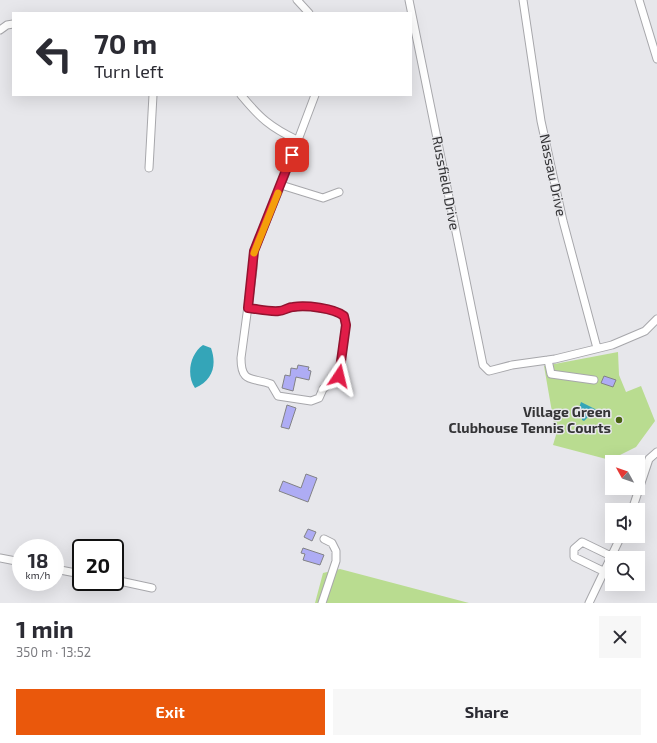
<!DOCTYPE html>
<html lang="en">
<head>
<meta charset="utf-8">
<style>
  body { margin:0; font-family:"Exo 2",sans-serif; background:#f7f7f7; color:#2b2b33; height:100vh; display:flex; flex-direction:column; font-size:15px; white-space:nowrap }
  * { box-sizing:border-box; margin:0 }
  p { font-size:13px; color:#7c7c81 }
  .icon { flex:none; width:22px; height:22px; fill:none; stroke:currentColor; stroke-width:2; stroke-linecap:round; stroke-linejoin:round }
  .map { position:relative; height:603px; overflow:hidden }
  .panel { display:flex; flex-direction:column; background:#fff; flex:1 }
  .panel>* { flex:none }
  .hud { position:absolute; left:12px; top:12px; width:400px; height:84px; border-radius:0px; box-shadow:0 4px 16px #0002; background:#fff; color:#2b2b33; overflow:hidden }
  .needle { width:26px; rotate:310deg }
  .controls { position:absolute; left:605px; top:455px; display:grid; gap:8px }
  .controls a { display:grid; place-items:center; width:40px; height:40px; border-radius:0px; background:#fff; box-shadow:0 4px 16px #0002; font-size:20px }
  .speed { position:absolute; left:12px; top:539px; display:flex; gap:8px; font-size:20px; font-weight:700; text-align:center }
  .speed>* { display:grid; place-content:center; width:52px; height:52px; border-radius:50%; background:#fff; box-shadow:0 4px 16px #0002; line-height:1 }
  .speed small { font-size:10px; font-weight:400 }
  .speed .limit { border:2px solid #111; border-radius:6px; background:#fff; color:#111 }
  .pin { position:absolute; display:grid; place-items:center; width:34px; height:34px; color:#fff; margin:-17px; border-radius:8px; box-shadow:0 2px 6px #0006 }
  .me { position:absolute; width:44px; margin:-22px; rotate:10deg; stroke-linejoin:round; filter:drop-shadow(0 0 3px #0008) }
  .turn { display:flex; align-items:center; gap:14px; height:84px; padding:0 16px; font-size:18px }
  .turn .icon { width:52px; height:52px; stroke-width:2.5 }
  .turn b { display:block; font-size:28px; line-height:34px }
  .round { display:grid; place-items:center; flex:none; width:42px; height:42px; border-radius:0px; background:#f7f7f7 }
  .headline { display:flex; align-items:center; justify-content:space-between; height:68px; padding:0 16px }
  h1 { font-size:24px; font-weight:700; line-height:30px }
  .action { display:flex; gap:8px; margin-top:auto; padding:8px 16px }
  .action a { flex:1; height:46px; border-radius:0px; background:#ea580c; color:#fff; font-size:16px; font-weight:700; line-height:46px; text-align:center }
  .action a+a { background:#f7f7f7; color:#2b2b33 }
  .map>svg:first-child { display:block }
  .green { fill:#b9dc90 }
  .water { fill:#34a5b8 }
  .building { fill:#aeacf4; stroke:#828285 }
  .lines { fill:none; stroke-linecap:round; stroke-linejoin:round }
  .minor-casing { stroke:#a7a7ab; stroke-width:9 }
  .minor { stroke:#fff; stroke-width:7 }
  .route-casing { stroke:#92132f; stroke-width:10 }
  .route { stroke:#e11d48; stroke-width:7 }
  .slow { stroke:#f59e0b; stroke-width:7 }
  .poi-dot { fill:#486212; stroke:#e7e7eb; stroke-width:1.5 }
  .labels { text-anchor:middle; stroke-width:3; stroke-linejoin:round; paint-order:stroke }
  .street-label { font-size:14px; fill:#343436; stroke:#e7e7eb }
  .poi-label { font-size:14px; font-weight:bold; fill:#343436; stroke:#e7e7eb; text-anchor:end }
</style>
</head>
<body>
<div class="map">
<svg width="657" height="603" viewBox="0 0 657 603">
  <rect width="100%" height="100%" fill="#e7e7eb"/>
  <path class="green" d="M618,352L619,375L626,392L641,386L655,421L636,447L610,460L553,445L556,435L544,366Z
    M340,569L469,603H315L323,573Z"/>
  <path class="water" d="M203,345L211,348C217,365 213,380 195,388C186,375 190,354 203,345Z
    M581,402L597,410L593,418L589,416L584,421L582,420V413L578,411Z"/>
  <path class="building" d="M298,365L309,367L308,370L311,371L309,380L296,377L293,391L282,388L285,375L290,376L291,368L297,369Z
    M604,376L616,380L613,387L601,383Z
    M287,405L296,408L289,429L281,427Z
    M306,474L317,478L308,502L279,491L283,481L301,488Z
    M308,529L316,532L312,541L304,537Z
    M303,548L324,555L320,565L303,560L305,554L301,553Z"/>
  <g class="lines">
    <defs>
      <path id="minor" d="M297,0L309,13
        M409,0L483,365L489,371L512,365L555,359L612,345L645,331L657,319
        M523,0L541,121L563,221L597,348
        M639,0L657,59
        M0,30L7,25L13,24
        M241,95C260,118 270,127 297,140
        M149,168L153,95
        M281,185L323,198L339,192
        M248,308C258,309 269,312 279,311C284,311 288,307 293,307C306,305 334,308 344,316L346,325L339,376L323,389L319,398L311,401L278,396L271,384C252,377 241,384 241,358L253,269L254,251L281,185L315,95
        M548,360L551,374L594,380
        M632,510L649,459L657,452
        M0,558L21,562
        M55,569L81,574
        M605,572L574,557V549L582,542L613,557
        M115,580L152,588
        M322,603L336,561V551L332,543L324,539
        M589,603L621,536"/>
    </defs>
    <use href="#minor" class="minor-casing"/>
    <use href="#minor" class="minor"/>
  </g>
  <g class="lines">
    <defs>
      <path id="route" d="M292,155L254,251L248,308C258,309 269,312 279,311C284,311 288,307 293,307C306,305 334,308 344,316L346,325L339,376"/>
    </defs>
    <use href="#route" class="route-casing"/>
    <use href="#route" class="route"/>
    <path class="slow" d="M254,253L278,193"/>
  </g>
  <circle class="poi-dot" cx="619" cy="420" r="4"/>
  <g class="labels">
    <g class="street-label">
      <text transform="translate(553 175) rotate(78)" y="5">Nassau Drive</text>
      <text transform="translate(446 183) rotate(79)" y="5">Russfield Drive</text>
    </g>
    <g class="poi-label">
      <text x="611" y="417">Village Green<tspan x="611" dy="16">Clubhouse Tennis Courts</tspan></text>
    </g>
  </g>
</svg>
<div class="controls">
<a><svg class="needle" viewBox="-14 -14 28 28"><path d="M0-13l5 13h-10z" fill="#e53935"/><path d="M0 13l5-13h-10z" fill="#7c7c81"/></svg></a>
<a><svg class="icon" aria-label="sound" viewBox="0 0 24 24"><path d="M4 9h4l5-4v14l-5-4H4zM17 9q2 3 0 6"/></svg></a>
<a><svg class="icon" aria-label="search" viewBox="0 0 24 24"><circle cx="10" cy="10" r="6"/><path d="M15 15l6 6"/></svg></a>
</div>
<div class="speed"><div>18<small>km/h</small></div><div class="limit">20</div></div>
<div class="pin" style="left:292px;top:155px;background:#d93025"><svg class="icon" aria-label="arrive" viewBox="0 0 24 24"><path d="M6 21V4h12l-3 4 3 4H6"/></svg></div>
<svg class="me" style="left:339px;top:376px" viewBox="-20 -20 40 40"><path d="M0-17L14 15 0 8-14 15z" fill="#e11d48" stroke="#fff" stroke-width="4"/></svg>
<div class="hud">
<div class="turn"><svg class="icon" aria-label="left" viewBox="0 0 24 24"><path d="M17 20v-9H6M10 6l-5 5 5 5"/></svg><div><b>70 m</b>Turn left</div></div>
</div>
</div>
<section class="panel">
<div class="headline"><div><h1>1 min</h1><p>350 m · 13:52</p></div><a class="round"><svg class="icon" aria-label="close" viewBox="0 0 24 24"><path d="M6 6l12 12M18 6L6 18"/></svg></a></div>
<div class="action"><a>Exit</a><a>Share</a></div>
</section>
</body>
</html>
